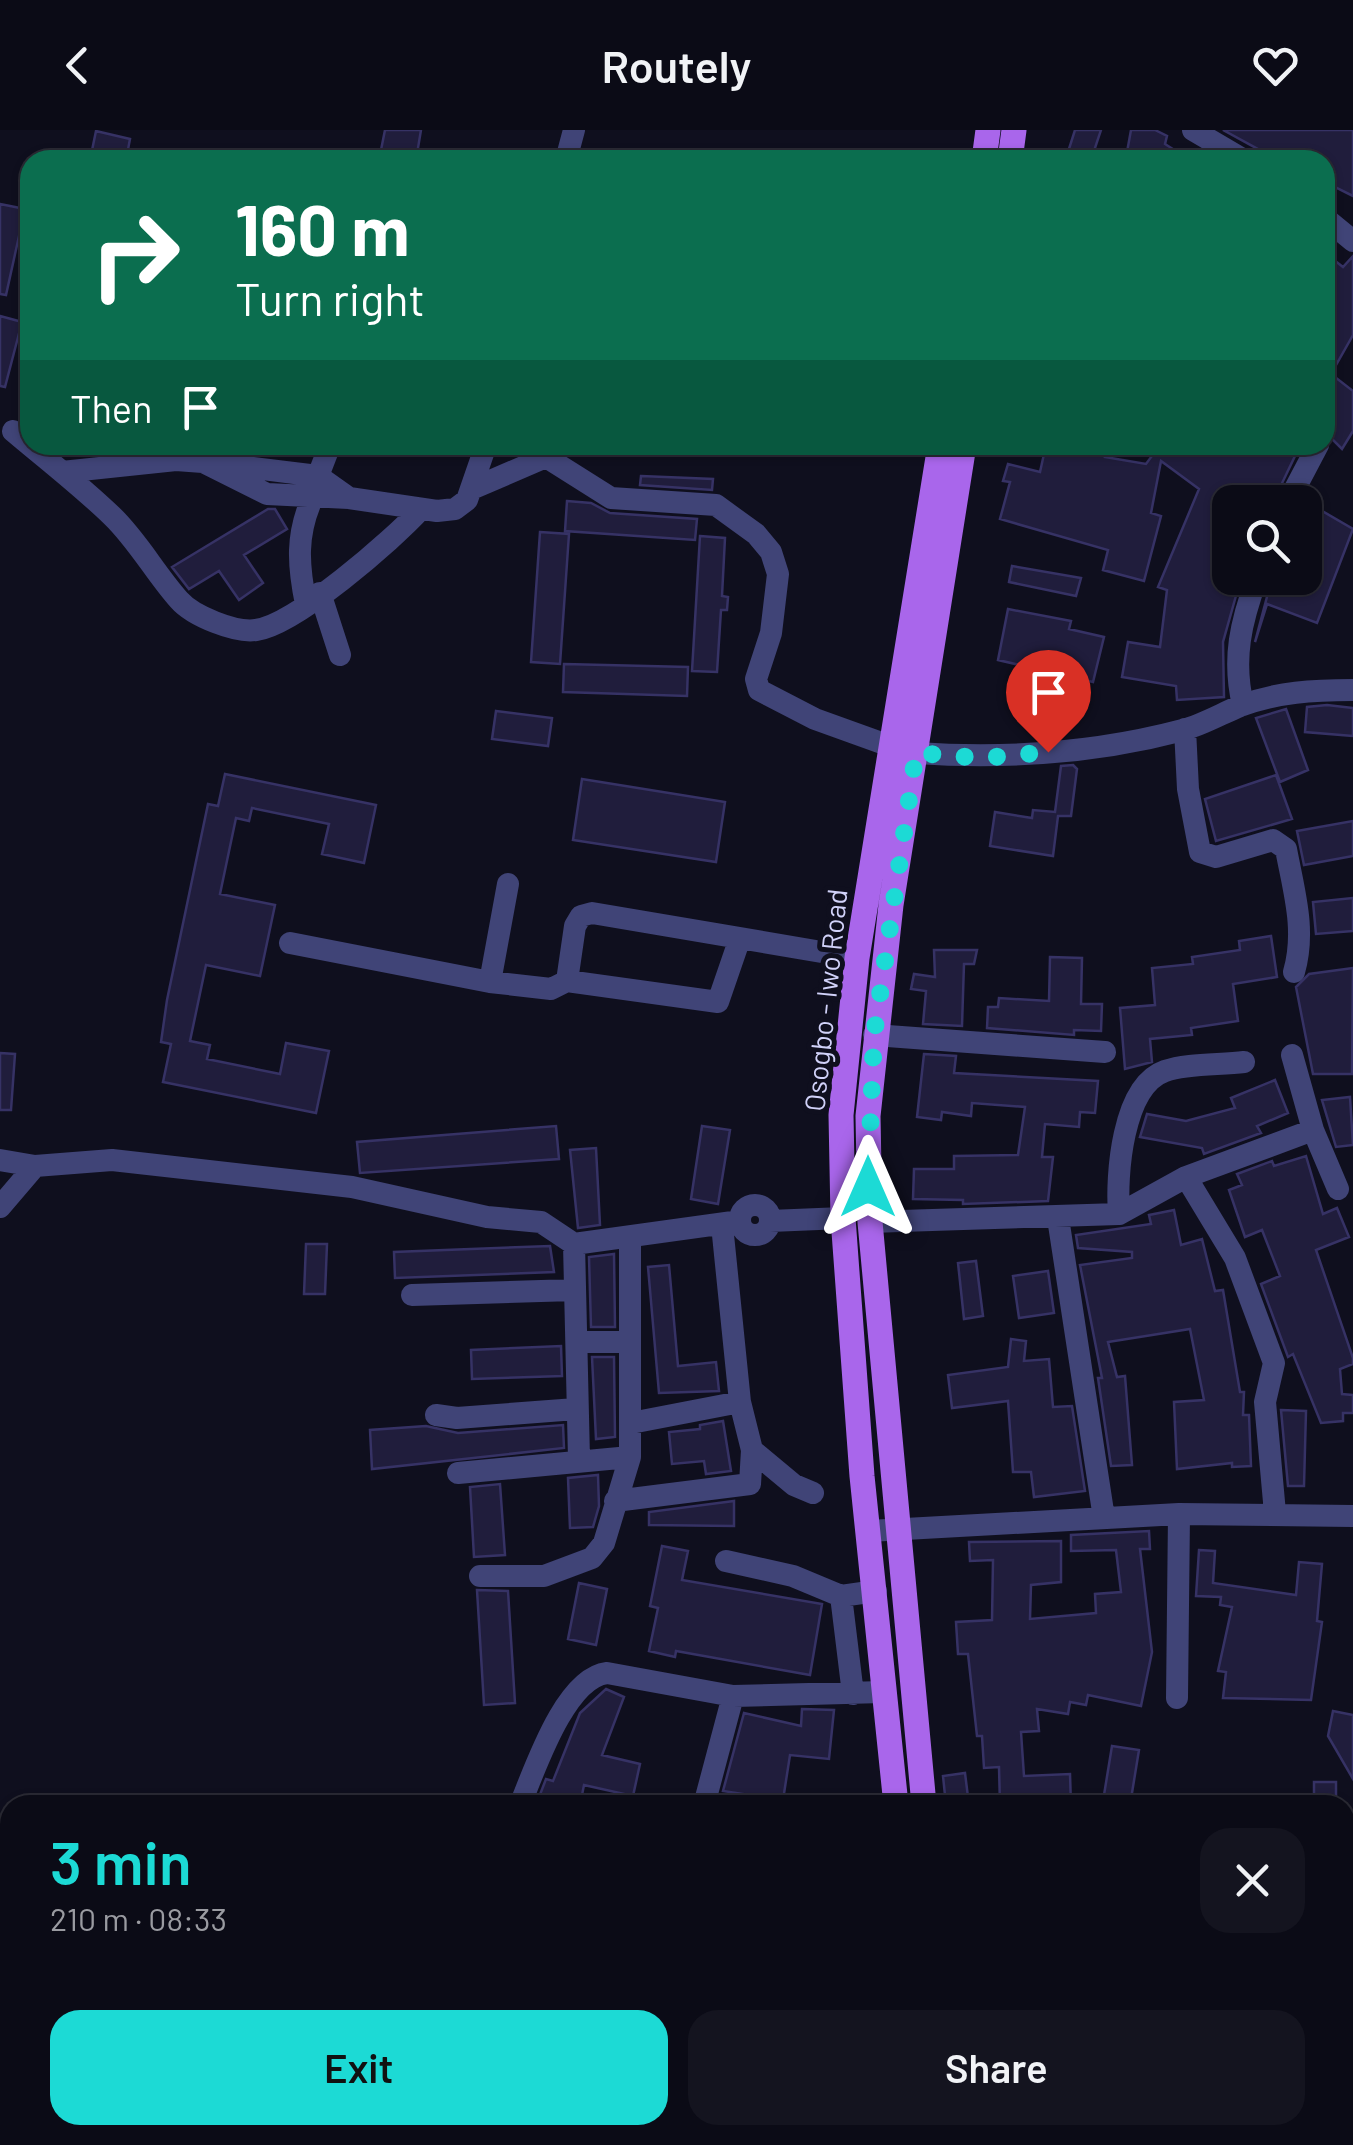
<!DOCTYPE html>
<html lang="en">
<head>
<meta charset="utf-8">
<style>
  body { margin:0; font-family:Barlow,sans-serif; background:#14141f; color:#f1f3f6; height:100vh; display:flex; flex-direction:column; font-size:38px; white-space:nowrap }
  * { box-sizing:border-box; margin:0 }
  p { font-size:32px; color:#9a9ba1 }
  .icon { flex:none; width:55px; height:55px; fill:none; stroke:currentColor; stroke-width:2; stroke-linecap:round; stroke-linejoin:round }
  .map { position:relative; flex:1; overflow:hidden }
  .details { position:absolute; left:0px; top:1665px; width:1355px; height:350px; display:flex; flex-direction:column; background:#0b0b16; border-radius:30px 30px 0 0; box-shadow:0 2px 8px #0004,0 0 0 2px #2b2b35 }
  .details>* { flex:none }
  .guide { position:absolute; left:20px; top:20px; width:1315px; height:305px; border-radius:30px; box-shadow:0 2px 8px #0004,0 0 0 2px #2b2b35; background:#0b6e4f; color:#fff; overflow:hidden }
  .tools { position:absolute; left:1212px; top:355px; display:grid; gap:20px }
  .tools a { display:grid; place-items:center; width:110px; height:110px; border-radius:20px; background:#0b0b16; box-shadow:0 2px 8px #0004,0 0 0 2px #2b2b35; font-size:50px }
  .pin { position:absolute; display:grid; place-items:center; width:85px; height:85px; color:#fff; margin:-102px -42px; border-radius:50% 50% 50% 0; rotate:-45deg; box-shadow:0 0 10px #0007 }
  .pin .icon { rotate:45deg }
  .me { position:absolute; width:110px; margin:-55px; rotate:0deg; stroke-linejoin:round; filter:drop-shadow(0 0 8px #0008) }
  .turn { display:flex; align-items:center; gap:35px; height:210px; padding:0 50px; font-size:45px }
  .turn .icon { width:130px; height:130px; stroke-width:2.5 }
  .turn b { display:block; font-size:70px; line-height:85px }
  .then { display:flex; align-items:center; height:95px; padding:0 50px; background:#0003; gap:20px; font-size:38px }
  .round { display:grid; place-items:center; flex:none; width:105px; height:105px; border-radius:30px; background:#14141f }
  .summary { display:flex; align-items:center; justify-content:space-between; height:170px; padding:0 50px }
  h1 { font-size:60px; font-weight:600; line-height:75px; color:#1cdad5 }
  .cta { display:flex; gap:20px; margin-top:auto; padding:20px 50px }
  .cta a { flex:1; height:115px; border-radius:30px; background:#1cdad5; color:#111; font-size:40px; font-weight:600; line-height:115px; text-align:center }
  .cta a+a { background:#14141f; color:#f1f3f6 }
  header { display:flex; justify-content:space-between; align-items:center; height:130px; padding:0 50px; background:#0b0b16; font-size:45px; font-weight:600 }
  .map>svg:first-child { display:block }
  .building { fill:#201d3c; stroke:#363265; stroke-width:2.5 }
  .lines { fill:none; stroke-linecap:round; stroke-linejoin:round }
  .minor { stroke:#404477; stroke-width:22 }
  .major { stroke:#a966eb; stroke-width:25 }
  .route { stroke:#1cdad5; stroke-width:18; stroke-dasharray:0 32.4 }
  .labels { text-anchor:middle; stroke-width:10; stroke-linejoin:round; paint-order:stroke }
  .street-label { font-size:28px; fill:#d1d2f9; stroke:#0f0f1e }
</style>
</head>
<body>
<header><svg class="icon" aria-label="back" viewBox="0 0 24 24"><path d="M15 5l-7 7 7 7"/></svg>Routely<svg class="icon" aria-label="heart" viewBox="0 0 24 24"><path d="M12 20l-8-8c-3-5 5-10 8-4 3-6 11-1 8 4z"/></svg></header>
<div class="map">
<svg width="1353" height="2015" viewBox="0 0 1353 2015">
  <rect width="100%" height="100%" fill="#0f0f1e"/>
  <path class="building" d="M385,0H421L416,30H379Z
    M1075,0H1101L1091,30L1068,22Z
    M1131,0H1155L1167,6L1165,14L1190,30H1139L1140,25L1127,22Z
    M1223,0H1353V66L1325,52V30H1278Z
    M96,1L130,9L126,30H90Z
    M0,74L25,79L6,165L0,164Z
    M1325,123L1343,137L1353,126V205L1331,244L1353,261V301L1342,319L1325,302Z
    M0,186L22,192L5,257L0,256Z
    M1046,315H1108L1105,327L1146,334L1160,315H1275L1295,326L1273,372H1230V448H1241L1223,512L1224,567L1177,570L1176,556L1122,547L1128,512L1160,517L1167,460L1158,457L1199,359L1161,331L1151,383L1161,386L1144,451L1103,440L1108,420L1000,389L1010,352L1003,351L1008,334L1040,342Z
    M641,346L713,349L712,360L640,355Z
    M567,371L591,373L610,383L697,389L695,410L565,401Z
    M1305,371L1353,399L1317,493L1267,474L1255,512L1272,448H1305Z
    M268,379H275L287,399L244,425L263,453L239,470L219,441L189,459L172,437Z
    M540,402L569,404L560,534L531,532Z
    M700,406L725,408L722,466L728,467L727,480H721L717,542L692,541Z
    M1012,436L1081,448L1076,466L1009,452Z
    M1008,479L1071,491L1069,499L1104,507L1093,552L998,530Z
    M564,534L688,537L687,566L563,562Z
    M1327,575L1353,578V606L1305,602L1307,577Z
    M1286,579L1308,640L1280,652L1256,588Z
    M496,581L552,588L548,616L492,609Z
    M1073,635L1077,639L1071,686H1058L1053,726L990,716L995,682L1032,688L1033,680L1055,682L1061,636Z
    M225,644L376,675L364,733L322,724L329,694L252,678L249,691L236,688L220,764L275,775L260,846L206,835L190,911L210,915L207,929L280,944L286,913L329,921L316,983L163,952L171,914L161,912L167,870L208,674L218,676Z
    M1276,645L1292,689L1216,711L1205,669Z
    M582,649L725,672L716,732L573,710Z
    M1353,691V726L1304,735L1297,701Z
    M1353,768V801L1316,804L1313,772Z
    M1271,806L1277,847L1233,854L1238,891L1191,898L1192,905L1150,909L1152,932L1125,939L1120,878L1155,875L1152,838L1193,834L1192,827L1240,820L1239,811Z
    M934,820H977L974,834H964L962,896L923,894L926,861L911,859L914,844L935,847Z
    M1050,827L1082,828L1081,874H1102L1101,901L1074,900V905L987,898L988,877H998L999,868L1049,871Z
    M1353,838L1352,944H1313L1296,857L1309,844Z
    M0,923L15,924L11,980H0Z
    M924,924L956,926L954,943L1098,951L1095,983L1080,982L1079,997L1045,994L1042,1027H1053L1048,1071L963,1074V1070L913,1069L914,1039H954V1026L1018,1025L1025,977L972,973L971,986L942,982L941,990L917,987Z
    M1275,950L1288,983L1257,996L1261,1003L1204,1024L1202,1018L1140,1007L1147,984L1186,991L1235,978L1231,968Z
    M1350,967L1353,1015L1336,1017L1322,970Z
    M556,996L559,1029L360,1043L357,1012Z
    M702,996L730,1000L718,1074L691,1069Z
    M596,1018L600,1095L578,1098L570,1020Z
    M1306,1026L1323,1084L1337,1078L1349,1107L1316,1120L1353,1228V1234L1340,1239L1342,1264L1353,1265V1283H1343V1291L1321,1293L1293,1224L1288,1227L1261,1154L1280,1146L1262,1100L1245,1107L1229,1060L1242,1055L1237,1044L1272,1031L1274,1036Z
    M1174,1080L1181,1115L1202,1109L1215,1161L1223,1160L1240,1262H1244L1243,1285H1249L1251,1336L1232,1337V1333L1177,1339L1174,1272L1204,1270L1190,1199L1108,1212L1117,1247L1125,1246L1132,1335L1111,1336L1098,1248H1102L1080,1135L1132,1128V1122L1078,1118L1076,1105L1151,1094L1149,1085Z
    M306,1114H327L325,1164H304Z
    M550,1116L554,1142L395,1148L394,1122Z
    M614,1124L615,1197H591L589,1127Z
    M976,1131L983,1186L964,1189L958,1133Z
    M669,1135L678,1236L716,1232L719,1261L659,1263L648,1137Z
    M1048,1141L1054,1183L1019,1188L1013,1146Z
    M1011,1209L1026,1211L1024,1231L1049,1229L1053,1277L1072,1276L1085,1361L1034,1367L1031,1342H1013L1008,1271L952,1278L948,1245L1008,1237Z
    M561,1216L562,1246L472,1249L471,1220Z
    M592,1227H614L615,1307L596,1309Z
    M1281,1280L1306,1281L1304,1356H1288Z
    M723,1291L731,1341L706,1344L704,1331L672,1334L669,1302L700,1299V1295Z
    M563,1295L564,1318L372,1339L370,1300L426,1296L458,1303Z
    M598,1345L599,1376L593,1397L570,1398L568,1348Z
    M500,1354L505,1425L474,1427L470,1357Z
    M734,1371V1396L649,1395V1382Z
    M1149,1401L1150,1419H1140L1152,1522L1141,1576L1088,1565L1086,1575L1070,1572L1068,1584L1037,1579L1039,1601L1021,1602L1024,1646L1070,1644L1071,1675H1000L999,1637L984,1638L982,1606H977L968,1524H958L956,1492L992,1490L993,1430L970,1431L969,1412L1061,1411V1452L1031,1455L1030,1489L1096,1483L1095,1464L1121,1462L1116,1420L1071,1421V1405Z
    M662,1416L688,1421L682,1450L822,1474L810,1545L676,1521L675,1527L649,1521L658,1478L650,1476Z
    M1199,1420L1215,1421L1213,1453L1296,1465L1299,1432L1322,1434L1317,1491L1322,1492L1311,1570L1223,1568L1226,1542L1218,1541L1232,1477L1220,1475L1221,1467L1196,1466Z
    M579,1453L607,1459L596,1515L568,1509Z
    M477,1460L508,1461L515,1573L484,1575Z
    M606,1559L624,1567L602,1625L640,1634L633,1666L584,1655L580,1675H536L546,1649L553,1651L580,1583Z
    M802,1579L834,1580L829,1629L790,1625L783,1670L723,1661L744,1583L801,1596Z
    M1333,1581L1353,1585V1649L1328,1606Z
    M1112,1616L1139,1620L1131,1669L1104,1665Z
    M965,1643L969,1675H946L943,1646Z
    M1314,1652H1336V1675H1314Z"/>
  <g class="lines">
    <path class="minor" d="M1193,0L1244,30
      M566,30L574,0
      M1325,88L1353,111
      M13,301C46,329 81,356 112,386C138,411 155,443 179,470C193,486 235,503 256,500C295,495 393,410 421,379
      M147,315L176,330L203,332L267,364L349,368L437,381L455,379L467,370L486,315
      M206,332L318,346L349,368
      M62,342L176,330
      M318,346L330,315
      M474,358L546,327L611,368L716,375L756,404L771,422L778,444L771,503L756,549L759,560L815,589L890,616
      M1288,372L1318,315
      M320,463L340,525
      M306,474C298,435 296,405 312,369
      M1243,575C1232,529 1241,491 1257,448
      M1185,599L1188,659L1200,722L1216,727L1273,710L1286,719C1294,762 1306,800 1294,842
      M916,623C1004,629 1096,623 1183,600C1202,595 1221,584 1240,576C1277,562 1314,560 1353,560
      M739,811L718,872L567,851L575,796L581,786L592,783L857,828
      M290,813L490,852L551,859L567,851
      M490,852L508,754
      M874,905L1105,922
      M1292,925L1313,1000L1338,1059
      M0,1030L35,1036L112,1030L352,1057L487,1087L541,1092L574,1114L579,1329
      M1186,1047L1235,1128L1274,1233L1265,1272L1275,1383
      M740 1090a15 15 0 1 1 30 0a15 15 0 1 1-30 0Z
      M0,1077L35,1036
      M1119,1084C1116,1046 1122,956 1165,941C1187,933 1220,935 1244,932
      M1058,1088L1104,1388
      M770,1091L843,1088
      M870,1092L1119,1084L1186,1047L1313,1000
      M574,1114L740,1091
      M412,1165L574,1160
      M577,1212H630
      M436,1285L457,1288L576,1279
      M631,1293L740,1272
      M752,1320L794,1355L813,1363
      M458,1343L630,1327
      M615,1371L750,1354L752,1320L740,1272L722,1095
      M869,1401L1179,1384L1353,1386
      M726,1431L793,1446L841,1466L876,1461
      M480,1446H544L592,1428L604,1413L630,1327V1110
      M841,1466L853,1564
      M1177,1568L1179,1384
      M520,1675C535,1639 565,1548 607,1543L733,1566L883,1562
      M704,1675L733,1566
      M0,1853L10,1844
      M327,2005L331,2015
      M724,2005L727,2015
      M98,2015L105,2005
      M368,2015L400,2005"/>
    <path class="major" d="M984,30L988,0
      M1010,30L1014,0
      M896,1675L862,1346L843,1088L841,985L857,828L940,315
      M924,1675L870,1092L868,986L891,775L964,315
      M931,2005L932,2015
      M956,2005V2015"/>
  </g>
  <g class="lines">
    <path class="route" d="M868,1057L874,905L916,623L983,628L1048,622"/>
  </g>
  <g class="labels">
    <g class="street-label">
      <text transform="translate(826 870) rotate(-84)" y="10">Osogbo - Iwo Road</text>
    </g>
  </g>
</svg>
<div class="tools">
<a><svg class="icon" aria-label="search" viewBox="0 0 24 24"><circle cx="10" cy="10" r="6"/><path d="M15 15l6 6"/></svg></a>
</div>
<div class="pin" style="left:1048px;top:622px;background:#d93025"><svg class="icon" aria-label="arrive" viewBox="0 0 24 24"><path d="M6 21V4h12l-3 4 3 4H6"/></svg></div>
<svg class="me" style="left:868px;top:1057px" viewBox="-20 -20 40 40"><path d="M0-17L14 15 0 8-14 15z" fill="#1cdad5" stroke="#fff" stroke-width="4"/></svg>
<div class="guide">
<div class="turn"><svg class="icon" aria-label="right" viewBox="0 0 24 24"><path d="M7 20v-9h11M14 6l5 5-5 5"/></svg><div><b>160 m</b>Turn right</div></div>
<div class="then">Then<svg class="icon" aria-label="arrive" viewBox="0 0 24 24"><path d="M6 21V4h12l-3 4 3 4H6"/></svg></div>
</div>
<section class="details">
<div class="summary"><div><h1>3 min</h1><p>210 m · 08:33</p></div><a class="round"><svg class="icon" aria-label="close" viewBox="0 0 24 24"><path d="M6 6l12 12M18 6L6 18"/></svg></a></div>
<div class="cta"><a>Exit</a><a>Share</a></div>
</section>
</div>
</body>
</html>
